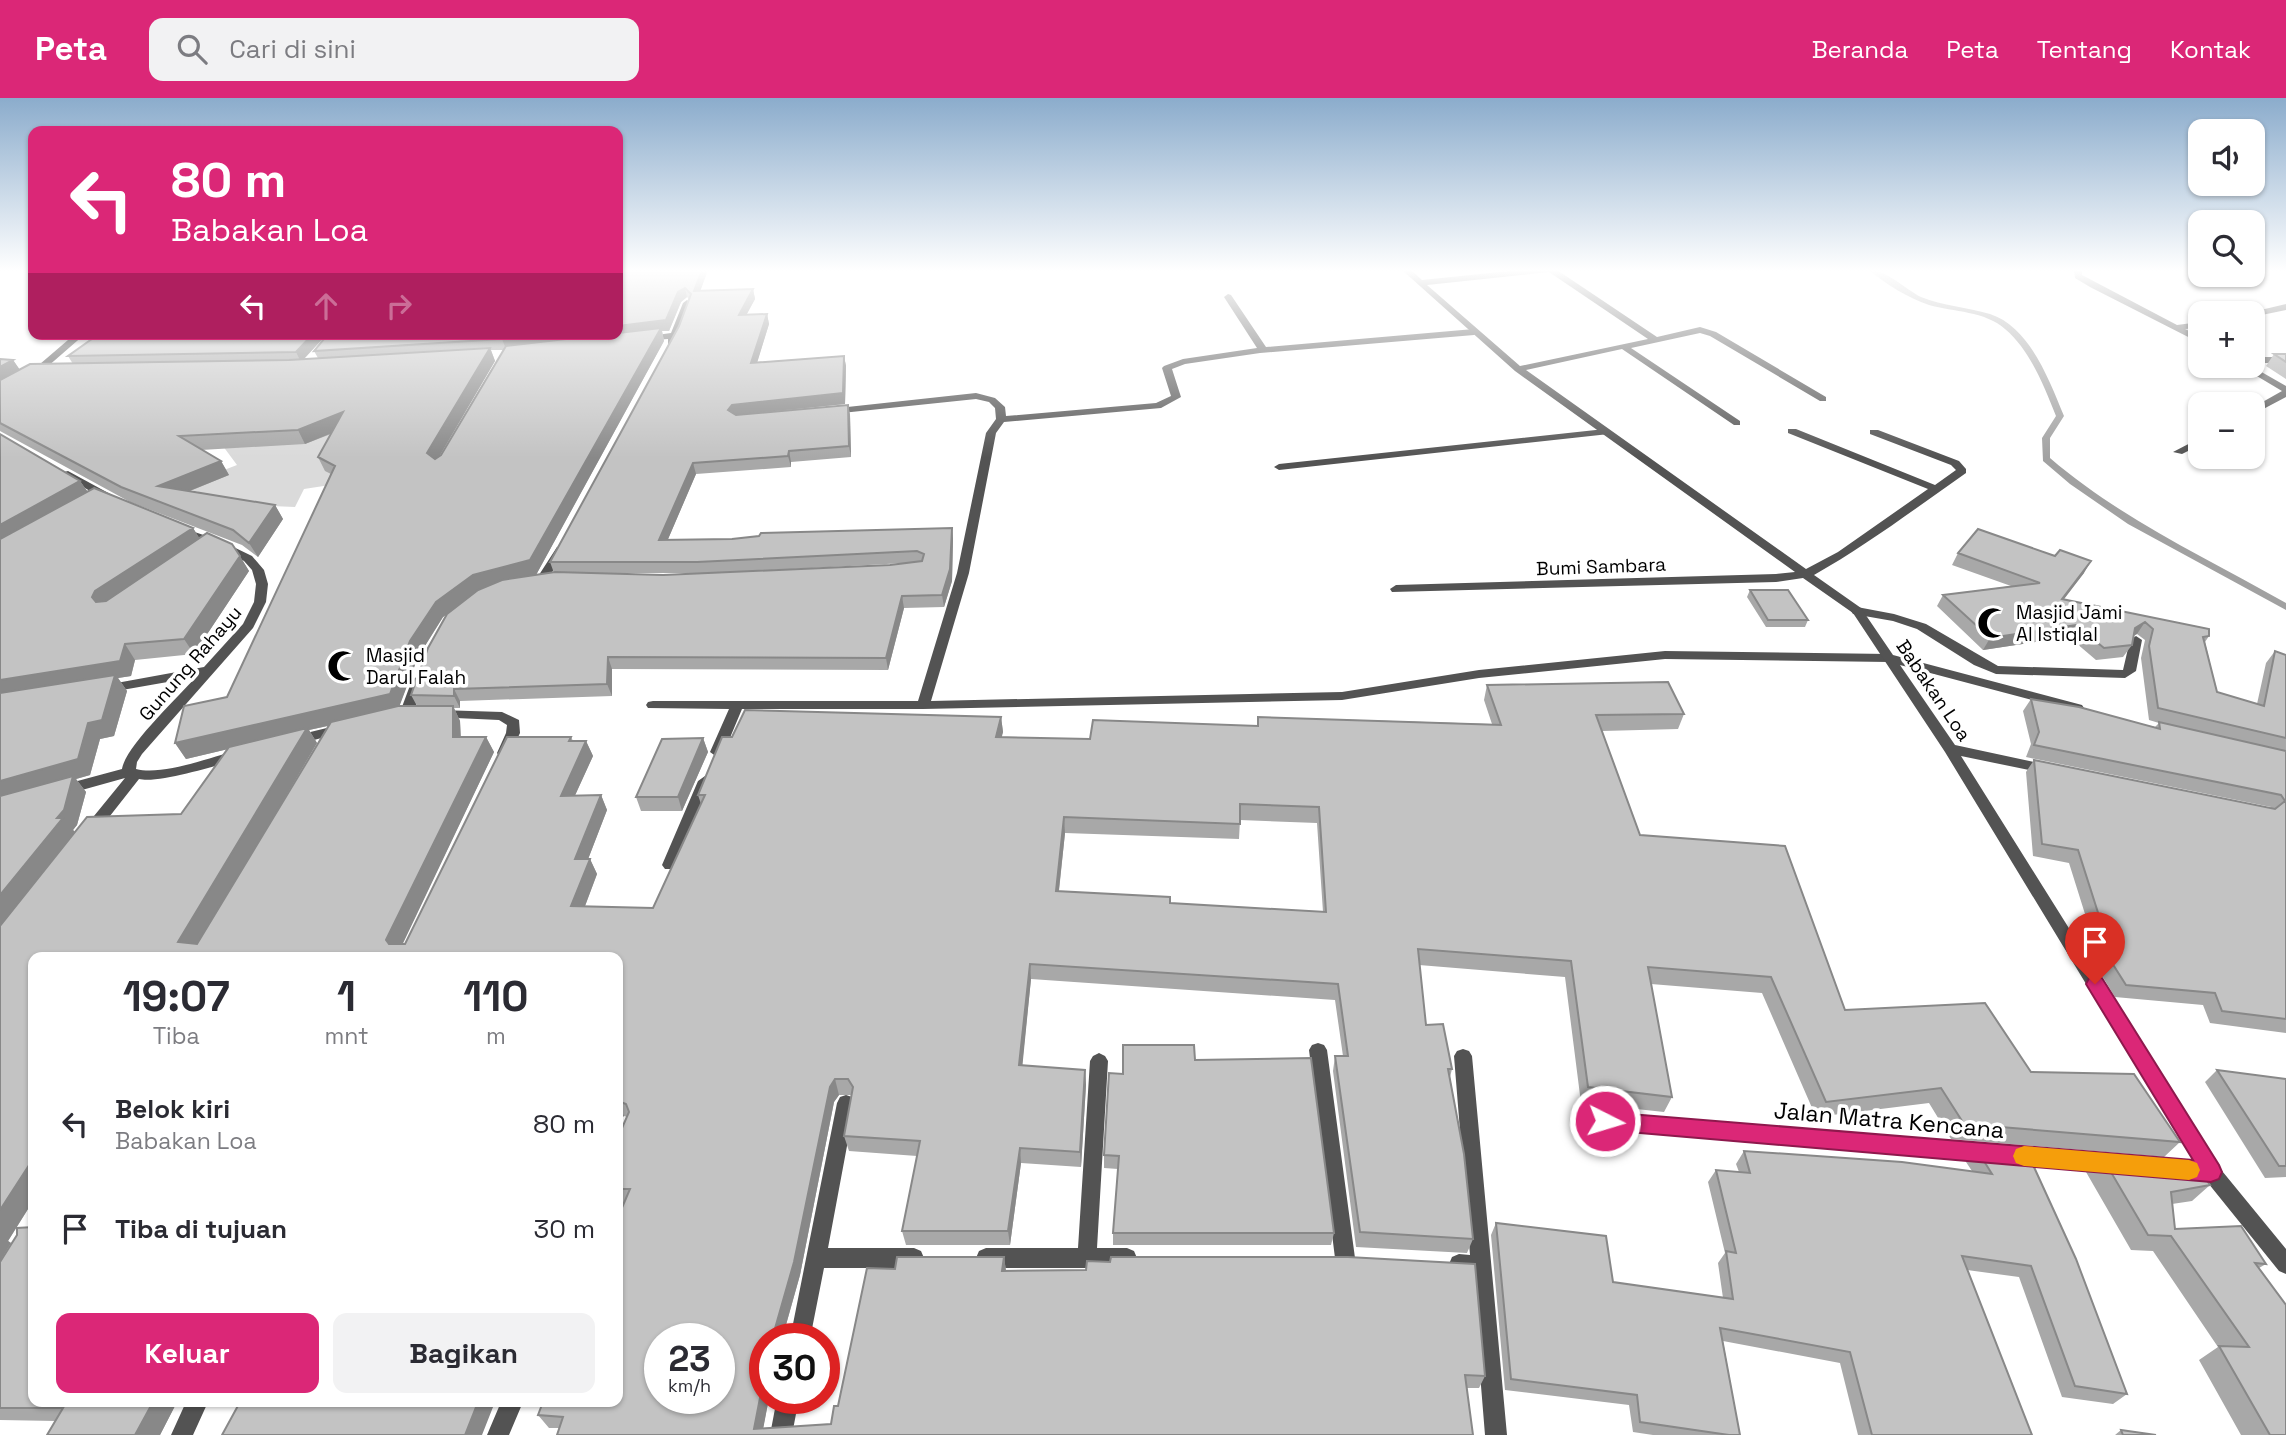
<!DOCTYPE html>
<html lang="id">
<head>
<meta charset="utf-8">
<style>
  body { margin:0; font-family:"Space Grotesk",sans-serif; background:#f2f2f3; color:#2b2b33; height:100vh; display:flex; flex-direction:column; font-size:26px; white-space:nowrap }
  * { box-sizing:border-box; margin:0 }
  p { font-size:23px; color:#7c7c81 }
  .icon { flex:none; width:38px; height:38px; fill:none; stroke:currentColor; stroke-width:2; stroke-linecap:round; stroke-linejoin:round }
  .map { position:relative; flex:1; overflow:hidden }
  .panel { position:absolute; left:28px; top:854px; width:595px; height:455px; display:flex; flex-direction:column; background:#fff; border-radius:14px; box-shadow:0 2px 5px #0004 }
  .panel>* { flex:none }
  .top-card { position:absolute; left:28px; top:28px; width:595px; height:214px; border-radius:14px; box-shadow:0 2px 5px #0004; background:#db2777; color:#fff; overflow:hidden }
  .fabs { position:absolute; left:2188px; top:21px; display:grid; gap:14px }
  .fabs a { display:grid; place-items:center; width:77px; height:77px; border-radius:14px; background:#fff; box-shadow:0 2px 5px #0004; font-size:35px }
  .speed { position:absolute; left:644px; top:1225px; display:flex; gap:14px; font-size:35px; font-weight:700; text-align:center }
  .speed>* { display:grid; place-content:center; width:91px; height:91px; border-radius:50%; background:#fff; box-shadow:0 2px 5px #0004; line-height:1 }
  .speed small { font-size:18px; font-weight:400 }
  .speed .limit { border:10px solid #d22; background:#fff; color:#111 }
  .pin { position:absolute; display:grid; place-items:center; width:60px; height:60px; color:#fff; margin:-72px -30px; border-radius:50% 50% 50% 0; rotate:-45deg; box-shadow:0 0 7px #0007 }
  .pin .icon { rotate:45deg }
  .me { position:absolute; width:77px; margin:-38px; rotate:95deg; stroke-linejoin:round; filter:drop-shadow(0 0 5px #0008) }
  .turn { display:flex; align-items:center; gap:24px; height:147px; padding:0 28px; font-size:32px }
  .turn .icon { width:91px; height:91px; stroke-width:2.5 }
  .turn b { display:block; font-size:49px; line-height:60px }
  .lanes { display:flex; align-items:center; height:66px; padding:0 28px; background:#0003; justify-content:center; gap:35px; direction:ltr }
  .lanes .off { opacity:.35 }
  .eta { display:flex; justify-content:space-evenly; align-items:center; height:119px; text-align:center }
  .eta b { font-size:42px; font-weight:700; line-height:49px }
  .primary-button { display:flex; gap:14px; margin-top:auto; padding:14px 28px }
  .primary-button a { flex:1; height:80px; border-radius:14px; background:#db2777; color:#fff; font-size:28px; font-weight:700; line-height:80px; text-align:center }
  .primary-button a+a { background:#f2f2f3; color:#2b2b33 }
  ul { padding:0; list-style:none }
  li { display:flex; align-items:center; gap:21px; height:105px; padding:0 28px }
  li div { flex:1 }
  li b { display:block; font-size:26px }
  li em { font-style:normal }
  header { display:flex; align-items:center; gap:42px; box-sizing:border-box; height:98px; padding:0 35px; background:#db2777; color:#fff }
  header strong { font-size:33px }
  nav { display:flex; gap:38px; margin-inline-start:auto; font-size:24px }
  .search { width:490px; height:63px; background:#f2f2f3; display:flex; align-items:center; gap:18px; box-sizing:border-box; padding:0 24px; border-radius:14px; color:#7c7c81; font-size:26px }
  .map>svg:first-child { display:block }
  .green { fill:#dadada }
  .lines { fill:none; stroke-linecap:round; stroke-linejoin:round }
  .stream { fill:#a1a1a1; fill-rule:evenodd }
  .lane { fill:#535353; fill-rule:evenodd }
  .street { fill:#535353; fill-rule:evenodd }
  .wall { fill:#a8a8a8; fill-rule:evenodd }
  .shaded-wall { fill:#888 }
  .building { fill:#c3c3c3; stroke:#888; stroke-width:2; fill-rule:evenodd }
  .route { fill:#db2777; stroke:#8e194d; stroke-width:2 }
  .slow { fill:#f59e0b }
  .labels { text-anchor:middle; stroke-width:7; stroke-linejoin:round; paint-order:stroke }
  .street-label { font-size:19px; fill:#000; stroke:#fff }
  .poi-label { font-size:19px; fill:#000; stroke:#fff; text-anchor:start }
  .near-street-label { font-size:23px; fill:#000; stroke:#fff }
</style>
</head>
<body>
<header>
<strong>Peta</strong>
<div class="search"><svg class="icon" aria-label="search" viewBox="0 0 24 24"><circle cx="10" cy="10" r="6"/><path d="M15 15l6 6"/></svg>Cari di sini</div>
<nav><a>Beranda</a><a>Peta</a><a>Tentang</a><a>Kontak</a></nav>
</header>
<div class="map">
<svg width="2286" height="1337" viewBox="0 0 2286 1337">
  <rect width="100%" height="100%" fill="#fff"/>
  <path class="green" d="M440,268L376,380L304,391L295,409L247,407L180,389L237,367L217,340Z"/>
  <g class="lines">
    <path class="stream" d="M1869,172C1887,172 1905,191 1921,199C1943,208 1967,209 1990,216C2030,229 2049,282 2064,318L2050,340V360C2121,421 2205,459 2286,505V512L2128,426L2070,386L2043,363L2042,340L2056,318C2044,288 2030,252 2005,231C1985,213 1954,214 1929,207C1908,200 1886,186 1869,172Z"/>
    <path class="lane" d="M1228,196L1231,197L1266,249L1474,231L1478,234L1474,237L1260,255L1185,266L1172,271L1181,299L1161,310L1004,324L996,335L969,475L931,603L1342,594L1479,572L1665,553L1889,556L1895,560L1889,564L1665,561L1479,580L1342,602L923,611H742L724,654L717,659L710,654L729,611L648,610L646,607L648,604L653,603H918L957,475L986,335L996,321L995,310L989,304L976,301L832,316L829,315V311L976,295L995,300L1005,309L1006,318L1156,305L1171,298L1162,270L1164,268L1183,261L1257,250L1224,199Z
      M1605,331L1610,334L1609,336L1279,372L1274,369L1279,366Z
      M1857,509L1894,516L1926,526L1998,568L2123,572L2130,542L2136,538L2142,542L2136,573L2125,580L1996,576L1974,567L1917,531L1893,523L1853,516L1851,513L1853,510Z
      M705,678L712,683L678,767L675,771H665L662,767L698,683Z"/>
    <path class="street" d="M1402,172H1411L1422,182L1519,172H1557L1657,239L1700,229L1716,234L1826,299V303H1820L1710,238L1700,235L1631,250L1740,323V327H1734L1622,251L1526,272L1806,471L1838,454L1928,391L1788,335V331H1796L1935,387L1956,372L1951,367L1870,336V332H1878L1959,363L1966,371V375C1916,410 1867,447 1814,477L1861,510L1893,557L2082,607L2084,610L2082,613L2077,614L1900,567L1955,647L2053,668L2055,671L2053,674L2048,676L1961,658L2218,1068L2286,1151V1176L2279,1173L2204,1080L1945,654L1853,515L1803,480L1776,484L1392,494L1390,491L1396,487L1776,476L1795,474L1515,273ZM1549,174L1648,241L1520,268L1427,187Z
      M2074,172H2082V177L2177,227L2200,224V230L2185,231L2200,238V245L2090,189L2075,180Z
      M687,202L691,205L674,247H668V241L642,243V239L671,235L683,205Z
      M2286,206V212L2252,219V215H2248Z
      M75,236H85L39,276L0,298V291L33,272Z
      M2252,259H2286V265H2252Z
      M2240,268H2251L2286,288V299L2252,317V310L2282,293Z
      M2200,340V347L2182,356L2173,354Z
      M68,373L112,397L113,399L112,401H104L64,378V374Z
      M180,429L221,443L252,458L264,472L268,486L266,504L253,530L142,656L137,664L136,671C163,678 211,659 238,652L245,657L243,660C221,666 159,686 139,681L95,737H85L83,733L85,729L125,680L64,697L59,696L57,692L59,688L122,671C125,649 179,598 196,579L105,595L98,591L100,588L204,569L243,526L254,504L256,486L252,472L244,463L230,455L176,434V430Z
      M561,448L567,451L547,482L543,484L539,482L537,480L557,449Z
      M418,578L424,582L413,617L411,620H401L399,617L412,582Z
      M439,612L502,614L519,622L520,635L509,658H499L497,655L506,635L507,627L499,622L434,619L432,616L434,613Z
      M343,626L348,627L350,630L348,633L295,647L288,642L290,639Z
      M1318,945L1324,947L1327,952L1355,1160L1352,1167L1345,1170L1338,1167L1335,1160L1309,952L1312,947Z
      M1463,951L1469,953L1472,958L1507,1337H1485L1472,1177L1452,1173L1449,1166L1452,1159L1459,1156L1470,1157L1454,958L1457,953Z
      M1099,955L1105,958L1108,963L1097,1150H1127L1134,1153L1137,1160L1134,1167L1127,1170H986L979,1167L976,1160L979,1153L986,1150H1078L1090,963L1093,958Z
      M846,997L852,999L855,1005L828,1150H914L921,1153L924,1160L921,1167L914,1170H824L810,1241H790L837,1005L840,999Z
      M1605,1015L2116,1057L2123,1060L2125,1066L2123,1072L2116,1075L1605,1031L1599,1029L1596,1023L1599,1017Z
      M777,1300H799L792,1337H770Z
      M186,1304H208L193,1337H171Z
      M501,1304H523L509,1337H487Z"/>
  </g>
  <path class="wall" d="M618,172H708L700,192L753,191L755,201L746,217L767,216L769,226L757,264L844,258L846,268L845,306L771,314L848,307L850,317L851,359L791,364V369L696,376L668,441H732L759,438L761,435L952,430L953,441L952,483L944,509L904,510L888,572L612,571V598L460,603V610H454L460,623L461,639H486L494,654L402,846H405L507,639H571L573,643H586L593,658L575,697H601L607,712L588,761H590L597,776L585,808L653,810L701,706L698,697L722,639H732L745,612L1001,619L1003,634L1001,639L1090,641L1093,622L1257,628L1258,619L1492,626L1484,602L1487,587L1668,584L1684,616L1678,631L1602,633L1640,737L1785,748L1845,912L1985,905L2031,974L2134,976L2180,1044L2164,1059L1951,1041L1929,1005L1816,1019L1762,895L1651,886L1672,999L1664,1014L1581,1005L1565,879L1419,867L1426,927L1443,926L1452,971L1450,979L1464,1056L1473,1141L1467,1155L1356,1149L1333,973L1335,958H1343L1335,902L1031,881L1022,967L1085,972L1086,987L1081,1069L1021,1065L1010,1147H906L902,1133L917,1058L849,1053L844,1038L852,997H839L834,1004L800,1177L782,1241H765V1300H769L763,1330L831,1326L834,1308H838L867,1170L895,1171L897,1159H1004L1006,1173L1086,1172L1087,1163L1110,1164L1111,1159H1348L1475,1166L1485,1278L1479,1290H1467L1473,1337H557L559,1330H549L538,1317L543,1304H618V1119L624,1105H618V1038L619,1037L627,1019L624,1018L618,1022V859H33V1103L8,1143L11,1145L0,1163V336L80,383L87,393L94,390L193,430L199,440L207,435L232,446L249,473L194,556L135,562L131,578L118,580L127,593L114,638L100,641L90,677L76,681L86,694L77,727L73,732L75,734L87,719L181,716L228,651L186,661L175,645L184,608L227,599L331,376L325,373L318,359L331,336L305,346L201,352L221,363L229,377L190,393L275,407L283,421L258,459L242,447L130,404L0,333V261L13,262L20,272L30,266H73L68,258L99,236H327L304,261L318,260L314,253L328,236H618ZM687,199L689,201L679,228L550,464L554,475L532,478L536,477L664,243L662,233H669L681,204ZM491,252H504L441,357L439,359L495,263ZM905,465L890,467L712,475L812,470ZM596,475H698L663,477ZM461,506L447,516L428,550L411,597L417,608H399L418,559L443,519ZM328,628L274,718L317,645L309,632ZM1240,722L1317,725L1323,814L1170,805V799L1059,793L1065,735L1239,741ZM660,1241H719V1300H660Z
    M2274,256H2286V281L2266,268Z
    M1958,455L2084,475L2063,501L2209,538L2205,544L2217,594L2257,606L2266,565L2275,553L2286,557V935L2210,925L2203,907L2115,899L2090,858L2096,851L2069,765L2033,758L2026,674L2034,662L2271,711V709L2026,659L2031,646L2023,613L2031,601L2155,629L2159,625L2149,622L2141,560L2145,542L2137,536L2133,538L2132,547L2123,559L2096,562L2069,539L1983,552L1937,508L1943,497L2011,488L1952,467Z
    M1750,492L1808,522L1805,529H1766L1747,499Z
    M703,640L708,654L682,713H641L636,699Z
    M1195,962L1334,1135L1331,1147H1113V1135L1118,1071L1104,1070V1057L1123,976Z
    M2217,972L2286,981V1079L2265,1080L2205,984Z
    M1977,1052L2127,1296L2113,1306L2062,1299L2019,1179L1967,1172L2032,1337H1858L1840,1265L1723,1243L1740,1337H1653L1633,1334L1629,1307L1505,1292L1491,1137L1496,1125L1613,1184L1723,1200L1718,1165L1725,1155L1708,1084L1716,1072L1739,1074L1736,1066L1744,1053L1972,1073L1966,1064Z
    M2102,1059L2210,1087L2192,1103L2172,1106L2175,1131L2266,1166L2259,1170L2286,1337H2241L2199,1262L2218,1249L2153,1153L2131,1152L2086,1074Z
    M0,1164L177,1304L160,1337H47L56,1323L0,1322Z
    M2121,1332L2156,1337H2115Z"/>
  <path class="shaded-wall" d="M702,172H708L697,202L694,193Z
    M685,190L687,199L681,204L669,233H662L664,243L536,477L480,492L443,519L418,559L398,612L309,632L317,645L191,859L178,844L305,633L186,661L175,645L390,596L506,251L502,241L545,236H618V228Z
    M753,191L755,201L741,227L739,217Z
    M767,216L769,226L754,275L751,265Z
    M313,236H327L301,264L296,254Z
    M490,250L495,263L433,369L427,355Z
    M844,258L846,268L845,306L735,317L728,312L732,307Z
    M13,262L22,275L0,288V269Z
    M848,307L850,317L851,359L849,348Z
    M343,314L349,328L305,346L298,332Z
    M789,353L791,364V369L788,358Z
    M221,363L229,377L167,402L158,388Z
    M693,365L696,376L663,453L659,442Z
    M80,383L90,397L0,448V427Z
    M275,407L283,421L258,459L249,445Z
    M193,430L202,444L103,514L92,499L95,493Z
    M952,430L953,441L952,483L944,509L942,497Z
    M240,458L249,473L194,556L184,541Z
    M2091,463L2084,475L2055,513L2062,501Z
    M902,498L904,510L888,572L886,560Z
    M2145,524L2137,536L2127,541L2135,530Z
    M2076,527L2069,539L1983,552L1990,540Z
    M125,546L135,562L131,578L118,580L127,593L114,638L100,641L90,677L76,681L86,694L77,727L73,732L77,736L0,831V582Z
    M608,559L612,571V598L607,586Z
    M454,591L460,603V610L454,598Z
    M453,608L460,623L461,654L453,639Z
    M1001,619L1003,634L998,655L996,639Z
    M486,639L494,654L397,858L386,842Z
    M703,640L708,654L682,713L678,699Z
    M586,643L593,658L568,713L561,698Z
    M601,697L607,712L582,777L575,761Z
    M1064,719L1065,735L1057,809L1056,793Z
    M590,761L597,776L579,824L571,808Z
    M1030,866L1031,881L1021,982L1019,967Z
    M1085,972L1086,987L1081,1069L1080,1054Z
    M835,981L839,997L834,1004L800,1177L782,1241H772L830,989Z
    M618,1006L624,1018L618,1022Z
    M1020,1050L1021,1065L1010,1147L1008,1133Z
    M33,1061V1103L8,1143L11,1145L0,1163V1112Z
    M1004,1159L1006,1173L1004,1187L1002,1173Z
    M765,1274V1300H769L762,1337L754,1331Z
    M153,1304H177L160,1337H135Z
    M478,1304H495L482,1337H465Z"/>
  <path class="building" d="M618,172H702L694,193L753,191L739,217L767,216L751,265L844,258L843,295L732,307L728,312L736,317L848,307L849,348L789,353L788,358L693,365L659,442L732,441L759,438L761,435L952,430L950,471L942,497L902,498L886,560L608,559L607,586L454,591V598L411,597L428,550L447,516L478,492L502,482L555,474L663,477L890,467L922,463L924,456L917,453L697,464H550L679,228L691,196L685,190L678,194L666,222L618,228Z
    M661,230L530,462L473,477L436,504L410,543L390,596L175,645L184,608L227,599L335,368L318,359L343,314L298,332L179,338L221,363L158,388L275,407L249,445L233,432L121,389L0,325V282L30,266L289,262L490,250L427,355L435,361L441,357L506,248L609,236H618V235Z
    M99,236H313L296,254L68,258Z
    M328,236H545L502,241L314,253Z
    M2274,256H2286V264Z
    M0,261L13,262L0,269Z
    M0,336L80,383L0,427Z
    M94,390L193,430L95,493L92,499L96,504L106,503L207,435L232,446L240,458L184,541L125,546L120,563L0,582V441Z
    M1978,431L2055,458L2060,452L2091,463L2062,501L2209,531V538L2203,539L2217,594L2264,608L2275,553L2286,557V640L2158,610L2149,548L2153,531L2145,524L2135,530L2132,547L2104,550L2076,527L1990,540L1943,497L2040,485L1958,455Z
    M1750,492H1788L1808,522H1768Z
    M115,577L102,622L88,625L78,661L0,683V595Z
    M1668,584L1684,616L1596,617L1640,737L1785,748L1845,912L1985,905L2031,974L2134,976L2180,1044L1964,1026L1941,990L1826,1004L1771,879L1648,869L1672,999L1588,989L1571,863L1418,851L1426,927L1443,926L1452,971H1448L1464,1056L1473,1141L1360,1134L1335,958H1348L1338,886L1030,866L1019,967L1085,972L1080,1054L1020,1050L1008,1133H902L920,1043L844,1038L853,989L848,981H835L830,989L794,1164L772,1241H765V1274L754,1331L831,1326L834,1308H838L867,1170L895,1171L897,1159H1004L1002,1173L1086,1172L1087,1163L1110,1164L1111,1159H1348L1475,1166L1485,1278L1465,1277L1473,1337H557L563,1319L538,1317L543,1304H618V1119L630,1091H618V1038L619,1037L629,1014L626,1006L618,1003V859H33V1061L0,1112V828L87,719L181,716L229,649L307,630L178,844L197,846L331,624L398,608H453V639H486L386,842L389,846H405L507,639H571L569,643H586L561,698L601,697L575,761H590L571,808L653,810L705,697H698L722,639H732L745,612L1001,619L996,639L1090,641L1093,622L1258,628V619L1501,627L1487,587ZM1240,706L1319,709L1326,814L1170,805V799L1056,793L1064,719L1240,726ZM660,1241H719V1300H660Z
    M2031,601L2079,609L2160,631L2159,624L2286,653V921L2222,913L2215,895L2126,887L2100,846H2108L2078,752L2042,746L2034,662L2275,711L2285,703L2281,697L2034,647L2039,634Z
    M703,640L678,699H636L662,641Z
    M73,678L64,712L57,720H63L0,797V698Z
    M1123,947H1194L1195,962L1311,960L1334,1135H1113L1119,1058L1104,1057L1109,975L1123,976Z
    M2217,972L2286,981V1068H2279Z
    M1977,1052L2028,1056L2076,1161L2127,1296L2075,1288L2031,1168L1962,1158L2032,1337H1872L1850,1254L1720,1230L1740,1337H1729L1640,1324L1637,1297L1511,1281L1496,1125L1606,1138L1613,1184L1733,1201L1726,1153L1736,1155L1716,1072L1750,1075L1744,1053L1902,1064L1992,1076Z
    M2102,1059L2196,1067L2210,1087L2171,1094L2175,1131L2241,1128L2266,1166L2255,1165L2286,1207V1337H2270L2219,1248L2249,1249L2171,1138L2148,1137Z
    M33,1129V1304H153L135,1337H47L63,1310H0V1164L17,1137V1130Z
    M240,1304H478L465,1337H222Z
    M2121,1332L2156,1337H2123Z"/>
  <linearGradient id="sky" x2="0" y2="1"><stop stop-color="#8baccc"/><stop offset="0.48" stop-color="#fff"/><stop offset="1" stop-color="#fff" stop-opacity="0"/></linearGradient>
  <rect width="2286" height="360" fill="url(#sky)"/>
  <path class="route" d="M2095,878L2102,880L2219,1067L2222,1074L2219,1081L2211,1084L1605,1032L1597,1029L1594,1023L1597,1016L1605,1014L2193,1062L2089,891L2086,886L2089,880Z"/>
  <path class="slow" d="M2024,1048L2189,1062L2197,1065L2200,1072L2197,1079L2189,1082L2024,1068L2016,1065L2013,1058L2016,1051Z"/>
  <defs>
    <symbol id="mosque-bare" viewBox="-9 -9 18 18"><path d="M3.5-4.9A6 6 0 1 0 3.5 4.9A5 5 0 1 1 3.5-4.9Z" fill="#000" stroke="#fff" stroke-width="2.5" paint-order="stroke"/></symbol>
  </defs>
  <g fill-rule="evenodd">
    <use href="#mosque-bare" x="1971" y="503" width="44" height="44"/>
    <use href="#mosque-bare" x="321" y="546" width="44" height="44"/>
  </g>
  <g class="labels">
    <g class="street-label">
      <text transform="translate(1601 468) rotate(-2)" y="7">Bumi Sambara</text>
      <text transform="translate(190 565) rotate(-49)" y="7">Gunung Rahayu</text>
      <text transform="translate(1934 592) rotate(56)" y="7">Babakan Loa</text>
    </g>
    <g class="poi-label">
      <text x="2016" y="521">Masjid Jami<tspan x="2016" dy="22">Al Istiqlal</tspan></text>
      <text x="366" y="564">Masjid<tspan x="366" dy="22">Darul Falah</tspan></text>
    </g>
    <g class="near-street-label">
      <text transform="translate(1889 1022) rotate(5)" y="8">Jalan Matra Kencana</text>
    </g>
  </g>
</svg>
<div class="fabs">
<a><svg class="icon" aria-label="sound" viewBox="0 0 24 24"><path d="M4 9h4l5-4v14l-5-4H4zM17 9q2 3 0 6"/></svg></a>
<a><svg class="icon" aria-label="search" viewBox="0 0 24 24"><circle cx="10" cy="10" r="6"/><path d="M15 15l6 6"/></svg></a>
<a>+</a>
<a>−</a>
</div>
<div class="speed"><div>23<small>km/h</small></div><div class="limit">30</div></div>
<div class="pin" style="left:2095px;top:886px;background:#d93025"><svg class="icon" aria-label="arrive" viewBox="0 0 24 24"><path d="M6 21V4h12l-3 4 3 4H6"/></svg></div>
<svg class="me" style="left:1605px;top:1023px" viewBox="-20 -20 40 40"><circle r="17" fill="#db2777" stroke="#fff" stroke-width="3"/><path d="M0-11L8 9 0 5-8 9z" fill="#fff"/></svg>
<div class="top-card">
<div class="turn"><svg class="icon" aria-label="left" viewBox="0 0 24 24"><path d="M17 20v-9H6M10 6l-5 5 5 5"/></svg><div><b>80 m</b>Babakan Loa</div></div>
<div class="lanes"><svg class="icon" aria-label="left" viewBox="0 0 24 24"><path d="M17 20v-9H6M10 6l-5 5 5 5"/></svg><svg class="icon off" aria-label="ahead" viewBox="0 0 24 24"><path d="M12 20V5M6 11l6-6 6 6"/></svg><svg class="icon off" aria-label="right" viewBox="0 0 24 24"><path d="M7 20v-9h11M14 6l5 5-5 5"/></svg></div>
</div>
<section class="panel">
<div class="eta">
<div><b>19:07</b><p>Tiba</p></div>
<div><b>1</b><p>mnt</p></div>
<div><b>110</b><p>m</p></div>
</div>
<ul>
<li><svg class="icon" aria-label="left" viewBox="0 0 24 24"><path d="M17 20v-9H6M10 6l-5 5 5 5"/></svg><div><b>Belok kiri</b><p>Babakan Loa</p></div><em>80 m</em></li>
<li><svg class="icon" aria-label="arrive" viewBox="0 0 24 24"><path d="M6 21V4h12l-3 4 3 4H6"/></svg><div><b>Tiba di tujuan</b></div><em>30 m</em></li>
</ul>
<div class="primary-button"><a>Keluar</a><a>Bagikan</a></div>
</section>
</div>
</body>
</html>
